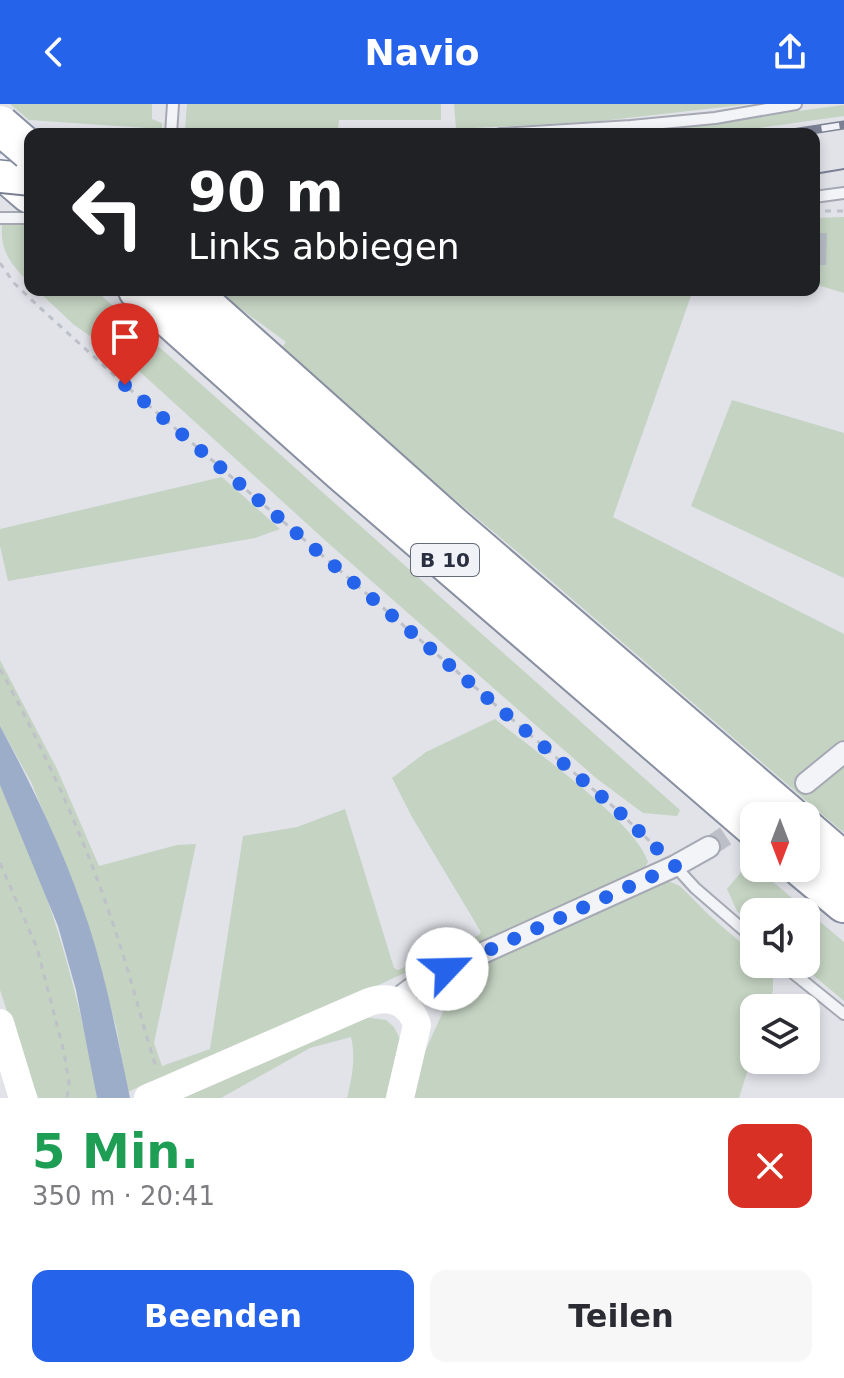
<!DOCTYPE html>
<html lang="de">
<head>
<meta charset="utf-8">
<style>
  body { margin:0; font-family:"DejaVu Sans",sans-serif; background:#f7f7f7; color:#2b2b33; height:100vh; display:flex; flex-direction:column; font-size:30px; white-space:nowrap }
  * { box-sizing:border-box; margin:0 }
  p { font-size:26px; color:#7c7c81 }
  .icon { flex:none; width:44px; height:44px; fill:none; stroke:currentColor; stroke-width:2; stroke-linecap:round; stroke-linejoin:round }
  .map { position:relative; height:994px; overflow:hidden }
  .sheet { display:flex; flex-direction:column; background:#fff; flex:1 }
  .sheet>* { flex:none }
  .banner { position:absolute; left:24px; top:24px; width:796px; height:168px; border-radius:16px; box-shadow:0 4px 12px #0003; background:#202124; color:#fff; overflow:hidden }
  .needle { width:52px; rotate:180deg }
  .controls { position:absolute; left:740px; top:698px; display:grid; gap:16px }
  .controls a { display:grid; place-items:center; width:80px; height:80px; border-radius:16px; background:#fff; box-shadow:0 4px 12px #0003; font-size:40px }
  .pin { position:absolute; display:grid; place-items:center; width:68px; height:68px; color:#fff; margin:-82px -34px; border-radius:50% 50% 50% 0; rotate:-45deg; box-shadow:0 0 8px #0007 }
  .pin .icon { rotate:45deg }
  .me { position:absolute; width:88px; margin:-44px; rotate:66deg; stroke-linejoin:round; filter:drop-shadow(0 0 6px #0008) }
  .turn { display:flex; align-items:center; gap:28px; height:168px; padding:0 32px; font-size:36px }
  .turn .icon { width:104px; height:104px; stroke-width:2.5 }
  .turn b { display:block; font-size:56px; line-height:68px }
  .round { display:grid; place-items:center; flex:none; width:84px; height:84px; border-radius:16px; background:#f7f7f7 }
  .overview { display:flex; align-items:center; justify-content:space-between; height:136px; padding:0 32px }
  h1 { font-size:48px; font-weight:800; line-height:60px; color:#1e9e55 }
  .action { display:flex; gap:16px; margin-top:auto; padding:16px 32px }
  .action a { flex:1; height:92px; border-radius:16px; background:#2563eb; color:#fff; font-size:32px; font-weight:800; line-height:92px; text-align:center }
  .action a+a { background:#f7f7f7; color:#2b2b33 }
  header { display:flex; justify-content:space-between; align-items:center; height:104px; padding:0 32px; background:#2563eb; color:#fff; font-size:36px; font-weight:800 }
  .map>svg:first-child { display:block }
  .green { fill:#c4d3c2 }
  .water { fill:#9cadc9 }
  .building { fill:#b8bcc6 }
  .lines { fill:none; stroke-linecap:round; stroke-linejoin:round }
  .street-tunnel { stroke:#bcbfc7; stroke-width:20; stroke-dasharray:20 10; stroke-linecap:butt }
  .lane-casing { stroke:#a6a9b3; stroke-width:14 }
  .street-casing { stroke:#a6a9b3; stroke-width:24 }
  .highway-casing { stroke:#888fa0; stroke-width:42 }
  .path { stroke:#bec1c8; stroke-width:3; stroke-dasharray:6 6; stroke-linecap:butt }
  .lane { stroke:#f3f4f8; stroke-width:10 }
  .street { stroke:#f3f4f8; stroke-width:20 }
  .secondary { stroke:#fff; stroke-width:28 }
  .highway { stroke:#fff; stroke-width:38 }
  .tram { stroke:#7a8193; stroke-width:2 }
  .rail-casing { stroke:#7a8193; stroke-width:9 }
  .rail { stroke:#f0f2f7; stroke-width:6; stroke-dasharray:18; stroke-linecap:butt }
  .highway-bridge-casing { stroke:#888fa0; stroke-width:42; stroke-linecap:butt }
  .highway-bridge { stroke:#fff; stroke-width:38 }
  .route { stroke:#2563eb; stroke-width:14; stroke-dasharray:0 25.2 }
  .labels { text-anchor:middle; stroke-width:8; stroke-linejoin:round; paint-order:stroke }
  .shield { fill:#f0f2f7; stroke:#656a78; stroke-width:2 }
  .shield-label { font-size:20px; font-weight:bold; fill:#292f41 }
</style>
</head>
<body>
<header><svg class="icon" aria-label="back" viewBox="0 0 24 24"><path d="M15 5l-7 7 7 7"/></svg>Navio<svg class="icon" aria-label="share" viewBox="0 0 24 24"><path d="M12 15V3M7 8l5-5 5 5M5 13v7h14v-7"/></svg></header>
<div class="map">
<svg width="844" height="994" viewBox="0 0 844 994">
  <rect width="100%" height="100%" fill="#e1e3e9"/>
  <path class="green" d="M10,0H152V15L162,19V25L29,16Z
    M187,0H441V16H339L338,26H185Z
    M454,0H750L601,17L456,25Z
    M844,1V12L716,30H621Z
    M844,113V189L814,180V114Z
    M2,121H30V179C12,162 0,148 2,121Z
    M37,186H95L680,706L677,712L643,709L596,674L327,438L138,266L73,220Z
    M215,186H693L613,413L844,530V729L521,451L355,312L281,245L286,238Z
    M732,296L844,329V474L691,402Z
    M222,373L280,425L255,434L8,477L0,442V425Z
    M0,556L57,665L99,762L177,741L196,740L154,939L162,962L210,945L243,732L297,723L345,705L394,864L398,866L479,831L481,828L412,713L392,674L426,648L495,615C532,645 635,717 648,758L643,766L492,834L398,872L250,940L153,980L151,977L128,988L116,922L80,796L31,678L0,622Z
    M0,681C48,780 79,885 97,994H39L31,980L0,886Z
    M758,765L844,838V897L800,860H806V808H754V822L737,807L727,785L741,768Z
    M668,777L680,782L710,812L754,850V860H766L773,866V886L767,904H754V946L739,994H411L417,965L447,899L466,874L492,856L649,782Z
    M364,913L386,916L394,923L400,935L392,994H347C352,974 356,953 351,933L310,944L221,994H183Z"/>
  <path class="water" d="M0,622C35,687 66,752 89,822C107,878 118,936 130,994H97L76,886L58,822L0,681Z"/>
  <path class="building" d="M814,129H827L826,161H814Z"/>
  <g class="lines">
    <path class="street-tunnel" d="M709,743L754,713"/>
    <defs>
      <path id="lane" d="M171,30L173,0
        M500,30L631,22L715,14L796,0
        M814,93L844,89
        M0,114H30
        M675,762L695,784L754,835
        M782,860L844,910"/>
      <path id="street" d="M806,679L844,648
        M396,896L423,876L675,762L709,743"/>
      <path id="highway" d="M0,64L30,90
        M138,186L342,368L754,723
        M188,186L449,419L790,712
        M806,725L844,758
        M802,764L844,799"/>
    </defs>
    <use href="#lane" class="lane-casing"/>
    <use href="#street" class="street-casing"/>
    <use href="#highway" class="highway-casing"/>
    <path class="path" d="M49,28L85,30
      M825,107H844
      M0,159L14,179L37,201L125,281L616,705L661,748
      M0,565C46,649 85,735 115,826C131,872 142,920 157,966
      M0,759L37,844L64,948L69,979L67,994"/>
    <use href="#lane" class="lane"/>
    <use href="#street" class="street"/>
    <path class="secondary" d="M0,919L23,994
      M148,994L369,898C390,891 410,898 417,921L400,994"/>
    <use href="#highway" class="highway"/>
    <path class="tram" d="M814,70L844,65
      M0,89L30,92"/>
    <defs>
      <path id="rail" d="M786,30L844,21
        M0,52L30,55"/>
    </defs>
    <use href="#rail" class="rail-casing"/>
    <use href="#rail" class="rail"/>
    <defs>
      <path id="highway-bridge" d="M0,21L30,47"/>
    </defs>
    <use href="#highway-bridge" class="highway-bridge-casing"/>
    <use href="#highway-bridge" class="highway-bridge"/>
  </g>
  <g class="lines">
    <path class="route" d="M125,281L616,705L675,762L447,865"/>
  </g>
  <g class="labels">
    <rect class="shield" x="411" y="440" width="68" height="32" rx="6"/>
    <g class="shield-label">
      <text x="445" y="463">B 10</text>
    </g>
  </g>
</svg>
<div class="controls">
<a><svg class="needle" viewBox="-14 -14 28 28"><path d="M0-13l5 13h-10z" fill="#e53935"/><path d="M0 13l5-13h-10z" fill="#7c7c81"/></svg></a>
<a><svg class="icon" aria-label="sound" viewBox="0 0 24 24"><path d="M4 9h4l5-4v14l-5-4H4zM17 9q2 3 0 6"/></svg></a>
<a><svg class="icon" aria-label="layers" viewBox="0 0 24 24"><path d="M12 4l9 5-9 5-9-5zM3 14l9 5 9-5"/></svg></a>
</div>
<div class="pin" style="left:125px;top:281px;background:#d93025"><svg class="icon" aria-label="arrive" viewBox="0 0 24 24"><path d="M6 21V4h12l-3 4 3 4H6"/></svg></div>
<svg class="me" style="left:447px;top:865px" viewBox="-20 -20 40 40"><circle r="19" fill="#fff"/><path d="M0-13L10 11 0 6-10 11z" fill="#2563eb"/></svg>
<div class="banner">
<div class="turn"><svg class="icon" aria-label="left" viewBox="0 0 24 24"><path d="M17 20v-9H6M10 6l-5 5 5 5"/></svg><div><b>90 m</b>Links abbiegen</div></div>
</div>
</div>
<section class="sheet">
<div class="overview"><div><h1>5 Min.</h1><p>350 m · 20:41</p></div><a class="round" style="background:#d93025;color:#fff"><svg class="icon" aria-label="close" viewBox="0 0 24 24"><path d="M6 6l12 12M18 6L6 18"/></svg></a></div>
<div class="action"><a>Beenden</a><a>Teilen</a></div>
</section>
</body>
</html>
